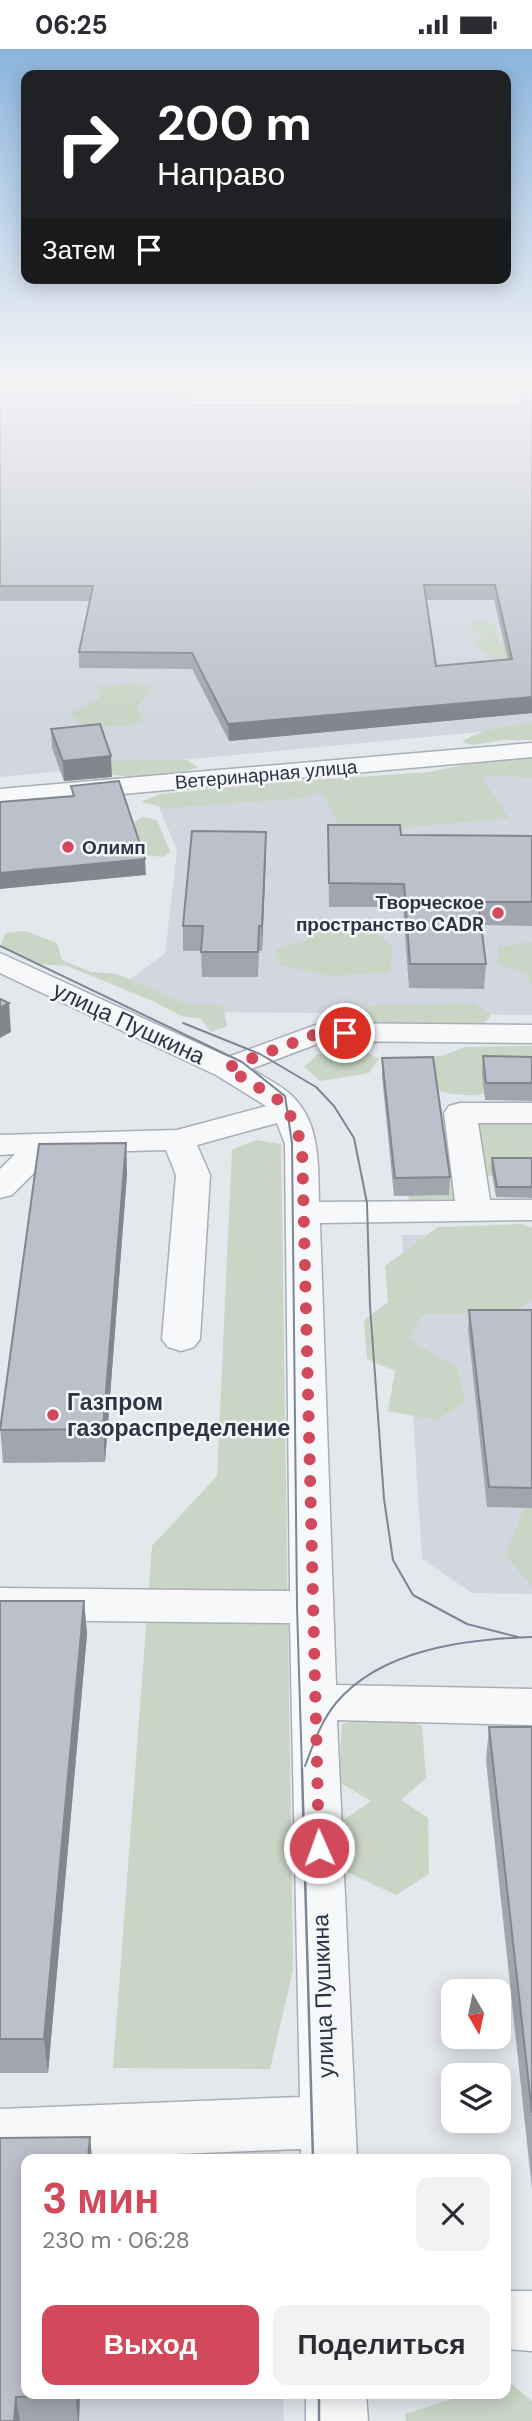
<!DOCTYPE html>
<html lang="ru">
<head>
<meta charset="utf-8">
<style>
  body { margin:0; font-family:"DM Sans",sans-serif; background:#f2f2f3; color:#2b2b33; height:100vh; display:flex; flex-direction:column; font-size:26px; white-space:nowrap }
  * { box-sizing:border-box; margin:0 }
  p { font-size:23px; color:#7c7c81 }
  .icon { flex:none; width:38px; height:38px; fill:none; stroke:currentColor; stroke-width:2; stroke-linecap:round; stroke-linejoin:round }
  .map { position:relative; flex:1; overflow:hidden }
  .panel { position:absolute; left:21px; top:2105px; width:490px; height:245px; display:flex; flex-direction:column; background:#fff; border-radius:14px; box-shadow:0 4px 18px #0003 }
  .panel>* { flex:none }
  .hud { position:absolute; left:21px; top:21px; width:490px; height:214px; border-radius:14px; box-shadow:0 4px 18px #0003; background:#202124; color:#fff; overflow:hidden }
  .needle { width:46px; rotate:171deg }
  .buttons { position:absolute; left:441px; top:1930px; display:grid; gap:14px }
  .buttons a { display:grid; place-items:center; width:70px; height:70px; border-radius:14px; background:#fff; box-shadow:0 4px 18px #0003; font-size:35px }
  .pin { position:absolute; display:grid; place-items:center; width:60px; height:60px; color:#fff; margin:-30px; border:4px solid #fff; border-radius:50%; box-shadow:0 2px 7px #0007 }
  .me { position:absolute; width:77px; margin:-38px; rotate:358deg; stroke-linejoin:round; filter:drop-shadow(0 0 5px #0008) }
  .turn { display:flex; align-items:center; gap:24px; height:147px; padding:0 21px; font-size:32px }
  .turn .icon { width:91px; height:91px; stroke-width:2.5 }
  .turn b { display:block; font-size:49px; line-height:60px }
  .then { display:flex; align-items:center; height:66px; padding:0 21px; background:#0003; gap:14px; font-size:26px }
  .round { display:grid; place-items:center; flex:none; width:74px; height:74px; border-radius:14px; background:#f2f2f3 }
  .summary { display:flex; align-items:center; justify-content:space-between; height:119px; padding:0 21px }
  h1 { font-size:42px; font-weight:800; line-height:52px; color:#d1495b }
  .primary-button { display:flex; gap:14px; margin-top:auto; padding:14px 21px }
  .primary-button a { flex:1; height:80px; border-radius:14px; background:#d1495b; color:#fff; font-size:28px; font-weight:800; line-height:80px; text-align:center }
  .primary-button a+a { background:#f2f2f3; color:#2b2b33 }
  .status { display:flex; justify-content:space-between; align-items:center; height:49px; padding:0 35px; background:#fff; direction:ltr }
  .status svg { height:19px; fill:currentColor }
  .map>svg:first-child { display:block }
  .built { fill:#d2d6de }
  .green { fill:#c9d6c5 }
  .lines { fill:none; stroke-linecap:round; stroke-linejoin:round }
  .minor-casing { stroke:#a9aeb7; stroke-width:3 }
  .minor { fill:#f7f8fa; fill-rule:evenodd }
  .tram-far1 { stroke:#7d8696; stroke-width:2 }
  .tram { stroke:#7d8696; stroke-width:2.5 }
  .wall { fill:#a1a5ae; fill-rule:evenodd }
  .shaded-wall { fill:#83868d }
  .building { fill:#bbc0ca; stroke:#83868d; stroke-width:2; fill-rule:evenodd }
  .route { stroke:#d1495b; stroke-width:12; stroke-dasharray:0 21.6 }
  .poi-dot { fill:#d1495b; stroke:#f4f6f9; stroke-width:2.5 }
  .labels { text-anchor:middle; stroke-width:5; stroke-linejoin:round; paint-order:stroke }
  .far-street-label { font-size:19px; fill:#2b3445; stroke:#f4f6f9 }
  .far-poi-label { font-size:19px; font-weight:bold; fill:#2b3445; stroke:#f4f6f9; text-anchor:start }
  .street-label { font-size:23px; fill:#2b3445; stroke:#f4f6f9 }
  .poi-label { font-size:23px; font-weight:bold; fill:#2b3445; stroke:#f4f6f9; text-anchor:start }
</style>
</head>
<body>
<div class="status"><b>06:25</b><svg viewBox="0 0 49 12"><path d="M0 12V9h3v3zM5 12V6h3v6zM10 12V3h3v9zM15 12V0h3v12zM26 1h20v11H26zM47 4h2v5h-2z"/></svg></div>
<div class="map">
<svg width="532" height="2372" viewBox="0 0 532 2372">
  <rect width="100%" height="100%" fill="#e4e7ec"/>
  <path class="built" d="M532,343V678L0,728V346Z
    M532,716V966L197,963L124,934L165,905L177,801L155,749Z
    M532,1185V1545L472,1544L422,1510L402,1186Z
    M280,2087V2110H26V2345H283L284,2372H0V2101Z"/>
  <path class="green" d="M262,340L319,345L325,341L353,340L373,345L385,341L432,340L444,346L482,345L513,348L516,357H455L451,362L313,358L288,352L258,354L241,350L238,342Z
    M481,571L496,576L499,595H532L525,608L495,611L476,595L483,587L469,577Z
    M130,634L152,639L137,659L144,672L131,677L86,678L69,665L101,649L96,638Z
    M532,674V691H503L472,696L462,693C477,681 512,676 532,674Z
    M526,707H532V729L489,726L482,729L509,769L343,784L322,744H313L302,749L168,759L141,753L160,745L271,734L429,723L467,715Z
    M187,711L198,718C166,732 124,730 91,721L112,712Z
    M143,768L157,771L170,803L163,808L146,806L133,774Z
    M338,870L371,878L393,899L390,923L331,927L280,916L275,901L307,891L306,877Z
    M25,882L57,894L62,911L91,923L117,925L187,955L223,956L227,977L211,983L201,970L181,967L153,952L67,917L37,915L1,897L5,884Z
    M530,893H532V937L527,925L499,915L498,898Z
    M475,954L491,967L477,982L399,980L370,999L359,1000L379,1010L369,1024L320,1032L304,1018L318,1005L355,1001H320L310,979L354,974L370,956Z
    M532,997V1020C488,1053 469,1050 418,1037L409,1023L412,1008L442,1007L465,998Z
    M517,1060H532V1117L523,1123L481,1128L488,1149L411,1159L407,1143L423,1105L450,1093L472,1077Z
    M256,1091L281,1095L293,1921L270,2020L113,2019L152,1497L217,1427L232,1101Z
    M521,1175L532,1179V1249L516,1266L423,1265L409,1291L458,1319L465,1353L436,1371L388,1362L395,1322L367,1310L364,1271L388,1253L385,1217L438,1178Z
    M532,1441V1537L505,1506Z
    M386,1662L422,1677L426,1729L401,1751L428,1769L429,1825L396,1846L347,1823L339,1774L371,1752L339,1733L342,1675Z
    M508,2332L532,2352V2372H406L405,2365L468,2345H506V2333Z"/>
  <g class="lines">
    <defs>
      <path id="minor" d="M144,330H532V339L138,338L136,335Z
        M532,694V708L0,756V740Z
        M0,904L228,1008L321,974L532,976V994L325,992L251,1020C264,1028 278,1035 289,1044C321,1072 318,1115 319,1153L455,1152L444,1064L449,1057L460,1054H532V1074H478L490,1151H532V1171L320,1174L336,1636L532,1640V1676L337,1671L357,2110H301V2100L0,2112V2060L300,2048L290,1574L0,1571V1539L290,1542L285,1095L277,1074L197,1096L210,1126L200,1290L194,1298L181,1302L168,1298L162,1290L176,1126L166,1101L54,1104L12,1146L0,1149V1120L15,1105L0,1106V1086L177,1081L266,1057L216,1026L0,924Z
        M506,2242H532V2302L506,2300Z
        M306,2345H366L368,2372H306Z"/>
    </defs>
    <use href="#minor" class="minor-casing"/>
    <use href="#minor" class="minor"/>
    <path class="tram-far1" d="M0,897L242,1013L285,1047L292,1094L297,1558L302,1721
      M183,974L260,1005L316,1038L334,1057L354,1089L367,1154L370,1257L384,1450L393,1511L413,1546L467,1575L518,1588
      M305,1717C313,1696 321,1672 336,1654C381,1600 467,1590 532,1588"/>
    <path class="tram" d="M302,1720L313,2110
      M319,2345V2372"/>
  </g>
  <path class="wall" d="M0,330H192L191,356L522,357L516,342L517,330H532V664L229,692L192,620L79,619V603L90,552H0ZM426,551H494L508,611L436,617Z
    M51,680L112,728L64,732L52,699Z
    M328,776L401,786L532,787V877L481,876L486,915L484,940L409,939L403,858H329Z
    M266,806L262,902H259L258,928H202L201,902H183V877Z
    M483,1007L532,1008V1052L485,1051L482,1025Z
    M382,1009L450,1128L449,1146L394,1147L382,1027Z
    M126,1094L127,1125L105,1413L3,1414L0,1377Z
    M492,1109H532V1149L496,1148L491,1119Z
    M469,1261H532V1459L487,1458L468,1280Z
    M0,1552H84L87,1585L48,2024H0Z
    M489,1678H532V2140L486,1712Z
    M90,2088L92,2110H26V2345H80L79,2372H0V2089Z"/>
  <path class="shaded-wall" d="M532,648V664L229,692L228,675Z
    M111,707L112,728L64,732L63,712Z
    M266,783V806L262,902V877Z
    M145,810L146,826L0,840V824Z
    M9,954L11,983L0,989V959Z
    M126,1094L127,1125L105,1413L103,1380Z
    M84,1552L87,1585L48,2024L44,1990Z
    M90,2088L92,2110H88Z
    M75,2345H80L79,2372H78Z
    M16,2348L20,2372H14Z"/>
  <path class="building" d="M0,330H192L190,356L528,357L517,330H532V648L228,675L192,604L79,603L93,537H0ZM424,536H495L512,610L436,617Z
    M100,675L111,707L63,712L51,680Z
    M119,732L145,810L0,824V753L74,747L71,737Z
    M328,776H400L401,786L532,787V853H478L486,915H410L404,835L329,834Z
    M192,782L266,783L262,877H259L258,903H201L203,877H183Z
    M0,950L9,954L0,959Z
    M483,1007L532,1008V1034H486Z
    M433,1008L450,1128L395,1129L382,1009Z
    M126,1094L103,1380L0,1381L39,1095Z
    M492,1109H532V1138H497Z
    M469,1261H532V1439L489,1438Z
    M0,1552H84L44,1990H0Z
    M489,1678H532V2064Z
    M90,2088L88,2110H26V2345H75V2347L16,2348L14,2372H0V2089Z"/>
  <linearGradient id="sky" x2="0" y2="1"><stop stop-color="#8bb4dd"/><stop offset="0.5" stop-color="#f3f4f6"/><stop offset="1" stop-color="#f3f4f6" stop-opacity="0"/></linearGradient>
  <rect width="532" height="662" fill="url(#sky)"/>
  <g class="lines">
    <path class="route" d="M319,1799L302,1095L288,1061L276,1049L227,1019L321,983L345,984"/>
  </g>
  <g class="poi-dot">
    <circle cx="68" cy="798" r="7"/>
    <circle cx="498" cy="864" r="7"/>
    <circle cx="53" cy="1366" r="7"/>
  </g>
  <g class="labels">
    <g class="far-street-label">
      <text transform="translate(266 725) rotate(-5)" y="7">Ветеринарная улица</text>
    </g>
    <g class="far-poi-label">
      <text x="82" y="805">Олимп</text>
      <text x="484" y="860" text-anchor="end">Творческое<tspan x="484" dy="22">пространство CADR</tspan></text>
    </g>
    <g class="street-label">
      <text transform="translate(129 974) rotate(25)" y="8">улица Пушкина</text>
      <text transform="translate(323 1947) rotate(-92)" y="8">улица Пушкина</text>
    </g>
    <g class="poi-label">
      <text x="67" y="1361">Газпром<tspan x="67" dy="26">газораспределение</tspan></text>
    </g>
  </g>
</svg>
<div class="buttons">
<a><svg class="needle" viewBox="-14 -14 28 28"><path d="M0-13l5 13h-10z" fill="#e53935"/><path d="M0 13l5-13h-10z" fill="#7c7c81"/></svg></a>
<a><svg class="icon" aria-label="layers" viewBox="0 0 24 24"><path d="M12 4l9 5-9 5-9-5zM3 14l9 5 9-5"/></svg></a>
</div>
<div class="pin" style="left:345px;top:984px;background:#d93025"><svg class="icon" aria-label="arrive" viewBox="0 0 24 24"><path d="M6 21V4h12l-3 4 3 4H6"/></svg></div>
<svg class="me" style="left:319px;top:1799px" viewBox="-20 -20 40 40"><circle r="17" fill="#d1495b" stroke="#fff" stroke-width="3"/><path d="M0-11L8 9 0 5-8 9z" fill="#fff"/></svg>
<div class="hud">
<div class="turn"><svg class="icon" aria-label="right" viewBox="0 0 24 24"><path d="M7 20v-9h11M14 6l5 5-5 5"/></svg><div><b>200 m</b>Направо</div></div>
<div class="then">Затем<svg class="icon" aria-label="arrive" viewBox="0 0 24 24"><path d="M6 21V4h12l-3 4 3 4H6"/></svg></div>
</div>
<section class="panel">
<div class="summary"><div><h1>3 мин</h1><p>230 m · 06:28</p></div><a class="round"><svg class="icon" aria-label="close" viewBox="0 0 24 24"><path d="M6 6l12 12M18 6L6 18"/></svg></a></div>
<div class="primary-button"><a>Выход</a><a>Поделиться</a></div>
</section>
</div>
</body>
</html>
